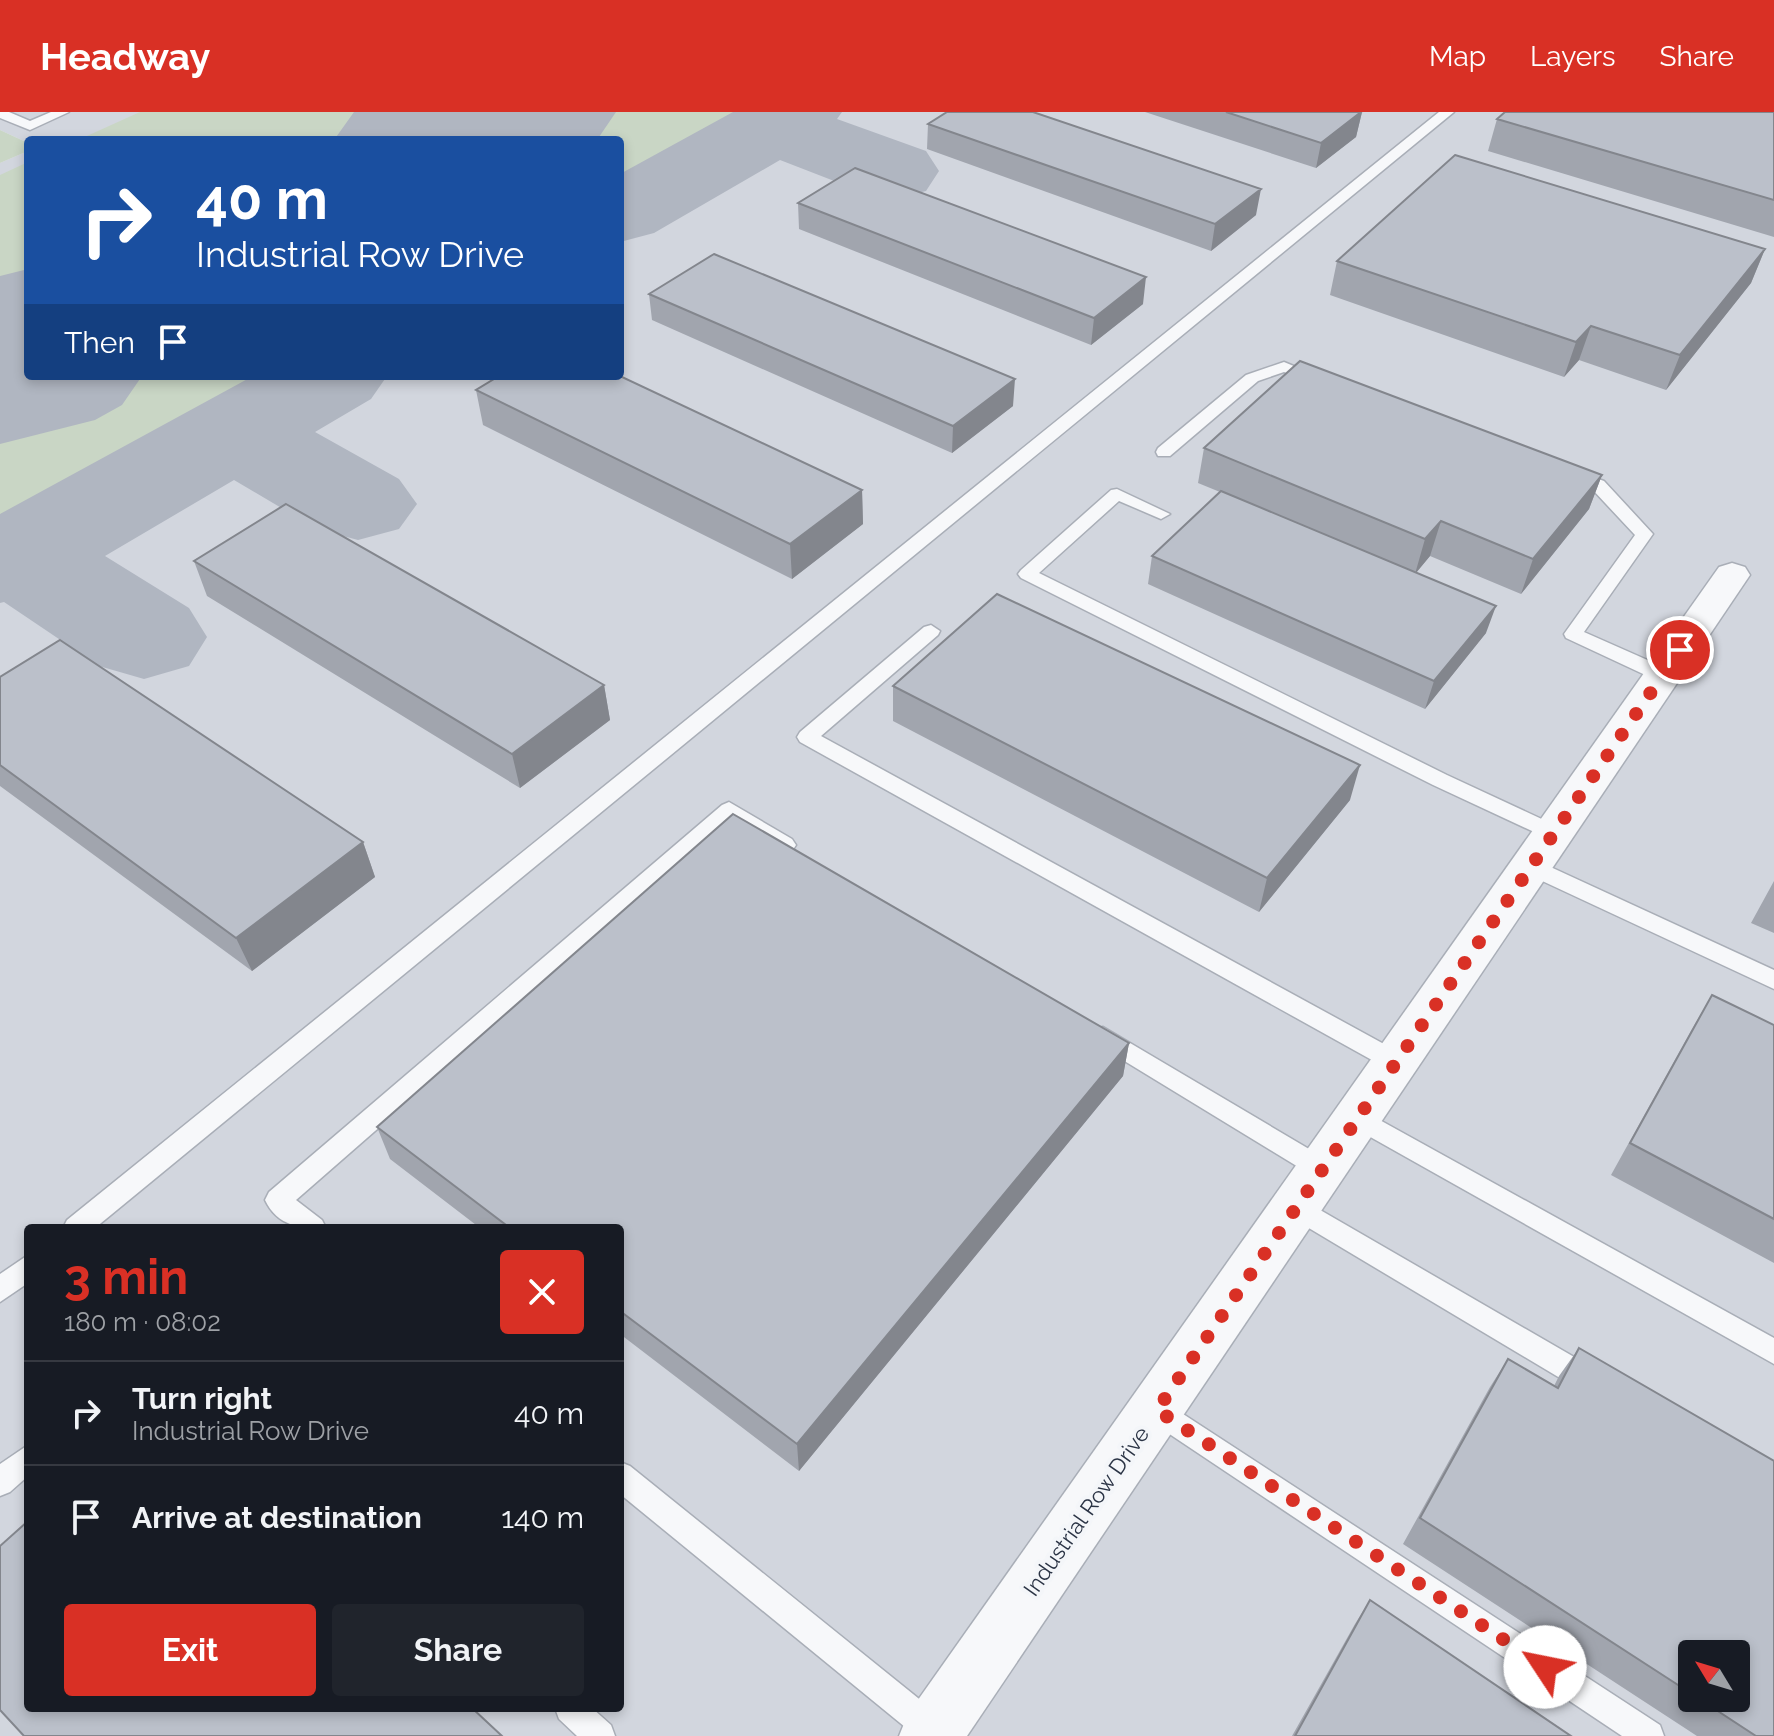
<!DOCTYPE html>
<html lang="en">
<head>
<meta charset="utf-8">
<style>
  body { margin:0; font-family:Raleway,sans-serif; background:#20242c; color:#f1f3f6; height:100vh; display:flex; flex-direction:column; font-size:30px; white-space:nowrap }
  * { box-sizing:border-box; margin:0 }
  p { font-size:26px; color:#9ea1a6 }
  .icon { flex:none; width:44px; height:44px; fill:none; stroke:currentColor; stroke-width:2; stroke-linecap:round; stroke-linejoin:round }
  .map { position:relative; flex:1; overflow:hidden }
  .panel { position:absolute; left:24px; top:1112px; width:600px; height:488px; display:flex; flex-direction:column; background:#171b24; border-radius:8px; box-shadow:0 4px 12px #0003 }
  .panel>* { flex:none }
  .guide { position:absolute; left:24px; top:24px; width:600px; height:244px; border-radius:8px; box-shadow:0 4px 12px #0003; background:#1a4fa0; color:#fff; overflow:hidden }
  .needle { width:52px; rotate:308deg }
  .buttons { position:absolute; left:1678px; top:1528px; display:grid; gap:16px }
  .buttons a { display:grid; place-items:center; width:72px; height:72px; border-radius:8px; background:#171b24; box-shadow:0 4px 12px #0003; font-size:40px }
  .pin { position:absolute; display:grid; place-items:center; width:68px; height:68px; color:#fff; margin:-34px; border:4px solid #fff; border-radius:50%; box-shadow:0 2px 8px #0007 }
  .me { position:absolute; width:88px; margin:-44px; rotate:304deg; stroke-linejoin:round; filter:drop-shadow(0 0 6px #0008) }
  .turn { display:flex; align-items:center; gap:28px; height:168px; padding:0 40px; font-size:36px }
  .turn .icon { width:104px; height:104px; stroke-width:2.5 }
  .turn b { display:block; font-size:56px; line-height:68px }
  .then { display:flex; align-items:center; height:76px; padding:0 40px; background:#0003; gap:16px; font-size:30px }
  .round { display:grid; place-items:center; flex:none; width:84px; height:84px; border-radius:8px; background:#20242c }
  .head { display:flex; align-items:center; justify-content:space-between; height:136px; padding:0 40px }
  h1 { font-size:48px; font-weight:700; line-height:60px; color:#d93025 }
  .primary-button { display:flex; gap:16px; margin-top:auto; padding:16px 40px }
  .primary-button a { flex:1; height:92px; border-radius:8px; background:#d93025; color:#fff; font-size:32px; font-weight:700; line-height:92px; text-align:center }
  .primary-button a+a { background:#20242c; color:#f1f3f6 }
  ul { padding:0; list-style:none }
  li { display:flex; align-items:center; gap:24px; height:104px; padding:0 40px; border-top:2px solid #363941 }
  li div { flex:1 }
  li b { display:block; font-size:30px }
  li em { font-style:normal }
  header { display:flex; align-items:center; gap:48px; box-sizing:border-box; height:112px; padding:0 40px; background:#d93025; color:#fff }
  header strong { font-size:38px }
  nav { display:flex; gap:44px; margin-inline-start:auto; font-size:28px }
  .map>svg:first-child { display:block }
  .built { fill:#d2d6de; fill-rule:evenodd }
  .green { fill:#c9d6c5 }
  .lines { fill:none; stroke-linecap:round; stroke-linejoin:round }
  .taxiway { fill:#b0b6c1; fill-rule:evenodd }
  .runway { fill:#b0b6c1; fill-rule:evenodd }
  .service-casing { stroke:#a9aeb7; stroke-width:3 }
  .minor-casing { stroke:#a9aeb7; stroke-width:3 }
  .service { fill:#f7f8fa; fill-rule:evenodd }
  .minor { fill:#f7f8fa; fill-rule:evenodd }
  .wall { fill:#a1a5ae; fill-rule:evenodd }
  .shaded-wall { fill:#83868d }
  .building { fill:#bbc0ca; stroke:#83868d; stroke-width:2 }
  .route { stroke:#d93025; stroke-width:14; stroke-dasharray:0 25.2 }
  .labels { text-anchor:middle; stroke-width:8; stroke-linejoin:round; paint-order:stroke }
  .street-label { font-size:22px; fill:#2b3445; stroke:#f4f6f9 }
</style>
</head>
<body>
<header>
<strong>Headway</strong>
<nav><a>Map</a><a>Layers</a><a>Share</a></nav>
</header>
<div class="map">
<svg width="1774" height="1624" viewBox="0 0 1774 1624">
  <rect width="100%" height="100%" fill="#e4e7ec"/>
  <path class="built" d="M0,0H1774V1624H0V51L28,39V264H620V28H28V31L0,18ZM28,1116H620V1596H28ZM1692,1542H1736V1586H1692Z"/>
  <path class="green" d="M140,0H436L378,28H78Z
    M561,0H774L620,86V28H506Z
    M0,18L28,31V39L0,51Z
    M28,50V198L0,212V63Z
    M43,264H303L0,434V286Z"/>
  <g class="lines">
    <path class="taxiway" d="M733,0H842L837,7L926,39L939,59L926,79L893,87L860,79L780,48L654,121L620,130V62Z
      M253,264H387L371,287L315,320L399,367L417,392L399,417L358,428L317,417L234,368L105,444L189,496L207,525L189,554L144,567L99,554L4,490L0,491V402Z"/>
    <path class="runway" d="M354,0H616L597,28H334Z
      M28,157V264H142L122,293L95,308L0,332V164Z"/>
    <defs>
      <path id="service" d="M0,0H9L30,9L51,0H69L30,18L0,6Z
        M1439,0H1454L95,1116H63L67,1108Z
        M1284,250L1325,267L1317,272L1284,260L1258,269L1170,344H1158L1156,340L1158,336L1246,263Z
        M1570,357L1604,369L1653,422L1584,520L1670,558L1673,563L1670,568H1656L1566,526L1564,522L1635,423L1592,377L1564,366L1561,362L1564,358Z
        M1117,377L1170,402L1161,407L1119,389L1039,461L1447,663L1561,716L1565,721L1561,726H1547L1433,673L1021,466L1018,462L1021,458L1111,378Z
        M931,513L940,519L938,523L821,624L1404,943L1408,950L1404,957L1396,960L1388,957L800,630L797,625L800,620L924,515Z
        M729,690L792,727L796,733L792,739H778L730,709L296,1088L322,1108L326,1116C300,1116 278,1115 265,1088L269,1080L722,693Z
        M1531,746L1774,858V877L1523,760L1520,754L1523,748Z
        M1103,915L1331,1050L1334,1057L1331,1064L1322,1068L1313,1064L1095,931L1091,924L1095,917Z
        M1358,996L1774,1226V1252L1349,1013L1346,1006L1349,999Z
        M1296,1084L1600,1260L1603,1269L1600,1278L1590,1282L1580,1278L1287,1103L1283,1095L1287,1087Z
        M28,1143V1171L0,1190V1162Z
        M1157,1285L1660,1613L1664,1624H1622L1147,1307L1143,1298L1147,1289Z
        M28,1333V1364L10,1380L0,1384V1352Z
        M620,1350L630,1354L944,1607L948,1618L946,1624H916L620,1382Z
        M555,1596H592L611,1613L615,1624H577L559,1607Z"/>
      <path id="minor" d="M1732,451L1745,455L1750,463L967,1624H899L908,1602L1719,455Z"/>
    </defs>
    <use href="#service" class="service-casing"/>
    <use href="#minor" class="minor-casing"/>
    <use href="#service" class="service"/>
    <use href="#minor" class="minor"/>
  </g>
  <path class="wall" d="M1145,0H1362L1356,25L1316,56Z
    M1774,0V125L1488,39L1497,7Z
    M928,12L1256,103L1211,139L927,37Z
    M798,91L1143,192L1091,233L799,117Z
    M1765,137L1751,171L1666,278L1579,248L1564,265L1330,183L1337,149Z
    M649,182L1013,294L952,341L652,208Z
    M476,278L862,378L863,412L792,467L483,313Z
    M1204,336L1602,363L1589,397L1521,482L1430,444L1416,461L1486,521L1425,597L1148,472L1152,444L1220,380L1198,371Z
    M194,449L604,573L610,608L520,676L207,484Z
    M0,565L363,730L375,765L252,859L0,674Z
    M893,574L1350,688L1259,800L893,609Z
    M1774,769V821L1751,811Z
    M1712,883L1774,913V1151L1611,1063L1692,917Z
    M1129,931L1123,964L799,1359L620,1222V1116H480L390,1047L377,1015Z
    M1579,1236L1774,1624H1697L1403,1432L1490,1275L1508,1247L1554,1274L1559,1264ZM1692,1542L1736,1586H1692Z
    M1370,1488L1571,1624H1292L1355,1512Z"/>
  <path class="shaded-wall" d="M1362,0L1356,25L1316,56L1321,31Z
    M1261,77L1256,103L1211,139L1215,112Z
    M1765,137L1751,171L1666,278L1680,243Z
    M1146,165L1143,192L1091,233L1094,206Z
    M1591,214L1579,248L1564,265L1576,230Z
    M1015,267L1013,294L952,341L953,314Z
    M1602,363L1589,397L1521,482L1533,447Z
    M862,378L863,412L792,467L790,432Z
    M1441,409L1430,444L1415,462L1425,427Z
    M1496,494L1486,521L1425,597L1434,569Z
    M604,573L610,608L520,676L512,642Z
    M1360,653L1350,688L1259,800L1267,766Z
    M363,730L375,765L252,859L236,826Z
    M1129,931L1123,964L799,1359L797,1332Z"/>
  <path class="building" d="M947,0H1033L1261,77L1215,112L928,12Z
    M1226,0H1361L1321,31Z
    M1505,0H1774V88L1497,7Z
    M1455,43L1765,137L1680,243L1591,214L1576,230L1337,149Z
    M855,56L1146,165L1094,206L798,91Z
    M714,142L1015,267L953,314L649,182Z
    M1300,249L1602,363L1533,447L1441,409L1425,427L1204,336Z
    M499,264H620L862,378L790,432L476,278Z
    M1221,379L1496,494L1434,569L1152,444Z
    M286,392L604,573L512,642L194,449Z
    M997,482L1360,653L1267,766L893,574Z
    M60,528L363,730L236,826L0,653V565Z
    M733,702L1129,931L797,1332L620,1199V1116H510L377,1015Z
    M1712,883L1774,913V1107L1630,1031Z
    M1579,1236L1774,1349V1624H1756L1698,1586H1736V1542H1692V1582L1420,1406L1508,1247L1558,1276Z
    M28,1409V1596H472L502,1624H24L0,1598V1434Z
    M1370,1488L1571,1624H1295Z"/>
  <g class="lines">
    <path class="route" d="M1545,1555L1157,1298L1680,538"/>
  </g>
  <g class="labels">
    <g class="street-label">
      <text transform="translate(1086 1399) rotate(-55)" y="8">Industrial Row Drive</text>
    </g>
  </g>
</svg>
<div class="buttons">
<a><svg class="needle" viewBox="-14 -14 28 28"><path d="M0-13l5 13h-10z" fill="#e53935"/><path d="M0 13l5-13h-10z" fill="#9ea1a6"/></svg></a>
</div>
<div class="pin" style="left:1680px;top:538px;background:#d93025"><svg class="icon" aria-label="arrive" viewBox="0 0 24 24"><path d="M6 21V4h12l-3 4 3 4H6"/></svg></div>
<svg class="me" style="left:1545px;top:1555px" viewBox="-20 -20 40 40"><circle r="19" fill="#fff"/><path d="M0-13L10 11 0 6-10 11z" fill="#d93025"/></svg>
<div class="guide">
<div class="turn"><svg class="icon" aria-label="right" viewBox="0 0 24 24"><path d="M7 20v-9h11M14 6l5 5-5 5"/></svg><div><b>40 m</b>Industrial Row Drive</div></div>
<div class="then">Then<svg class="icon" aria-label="arrive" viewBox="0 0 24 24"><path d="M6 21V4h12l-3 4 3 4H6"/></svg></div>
</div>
<section class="panel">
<div class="head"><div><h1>3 min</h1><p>180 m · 08:02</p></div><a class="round" style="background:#d93025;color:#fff"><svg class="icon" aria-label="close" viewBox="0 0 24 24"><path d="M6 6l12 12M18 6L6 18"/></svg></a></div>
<ul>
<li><svg class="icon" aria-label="right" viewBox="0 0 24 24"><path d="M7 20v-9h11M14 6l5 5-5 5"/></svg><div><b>Turn right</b><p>Industrial Row Drive</p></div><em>40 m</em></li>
<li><svg class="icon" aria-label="arrive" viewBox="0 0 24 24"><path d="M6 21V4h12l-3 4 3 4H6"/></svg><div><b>Arrive at destination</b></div><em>140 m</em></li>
</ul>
<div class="primary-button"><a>Exit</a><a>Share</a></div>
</section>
</div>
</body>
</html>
